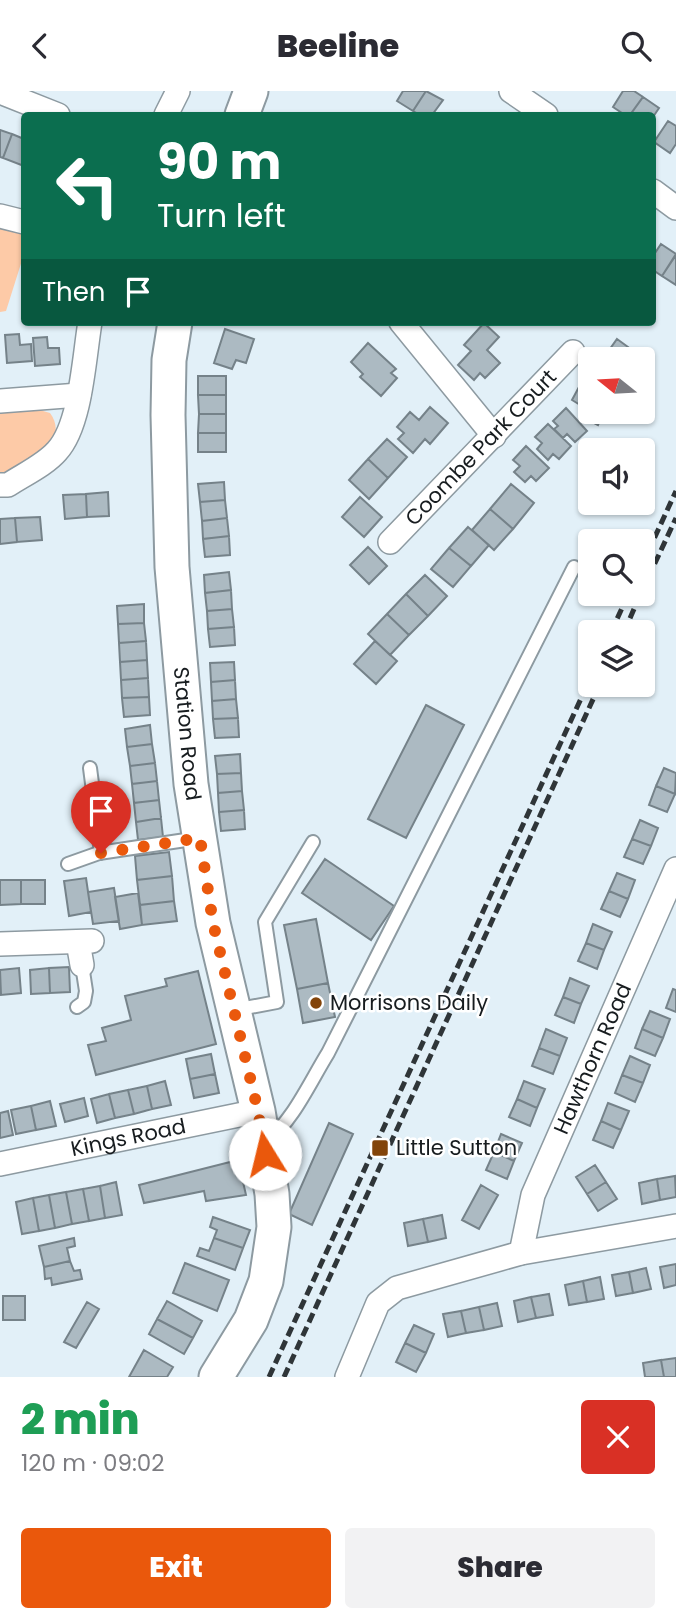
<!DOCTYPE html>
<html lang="en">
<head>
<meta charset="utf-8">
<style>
  body { margin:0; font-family:Poppins,sans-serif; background:#f2f2f3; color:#2b2b33; height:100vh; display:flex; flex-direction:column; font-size:26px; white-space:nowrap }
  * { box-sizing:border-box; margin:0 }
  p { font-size:23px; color:#7c7c81 }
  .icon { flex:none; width:38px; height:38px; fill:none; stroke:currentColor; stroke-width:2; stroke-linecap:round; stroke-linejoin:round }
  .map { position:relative; height:1286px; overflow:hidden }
  .details { display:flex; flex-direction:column; background:#fff; flex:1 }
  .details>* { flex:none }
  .hud { position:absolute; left:21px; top:21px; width:635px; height:214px; border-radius:7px; box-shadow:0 2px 5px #0004; background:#0b6e4f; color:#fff; overflow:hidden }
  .needle { width:46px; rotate:288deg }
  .fabs { position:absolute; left:578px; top:256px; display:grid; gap:14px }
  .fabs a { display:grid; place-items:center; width:77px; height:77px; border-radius:7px; background:#fff; box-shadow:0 2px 5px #0004; font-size:35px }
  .pin { position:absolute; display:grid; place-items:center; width:60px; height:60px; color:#fff; margin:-72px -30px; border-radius:50% 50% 50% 0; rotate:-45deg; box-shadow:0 0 7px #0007 }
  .pin .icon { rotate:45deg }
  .me { position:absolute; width:77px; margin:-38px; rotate:351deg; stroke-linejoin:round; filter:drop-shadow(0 0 5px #0008) }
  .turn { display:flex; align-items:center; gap:24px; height:147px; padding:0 21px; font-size:32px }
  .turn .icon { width:91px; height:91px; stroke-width:2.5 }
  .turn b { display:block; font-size:49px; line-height:60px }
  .then { display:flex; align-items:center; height:66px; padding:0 21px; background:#0003; gap:14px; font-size:26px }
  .round { display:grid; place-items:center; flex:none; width:74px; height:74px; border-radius:7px; background:#f2f2f3 }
  .head { display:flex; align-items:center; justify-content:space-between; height:119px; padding:0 21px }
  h1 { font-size:42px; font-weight:800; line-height:52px; color:#1e9e55 }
  .cta { display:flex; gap:14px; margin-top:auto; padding:14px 21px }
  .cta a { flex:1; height:80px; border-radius:7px; background:#ea580c; color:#fff; font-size:28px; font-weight:800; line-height:80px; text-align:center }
  .cta a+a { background:#f2f2f3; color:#2b2b33 }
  header { display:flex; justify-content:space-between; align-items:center; height:91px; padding:0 21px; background:#fff; font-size:32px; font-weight:800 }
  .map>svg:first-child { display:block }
  .green { fill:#fdcaa7 }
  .building { fill:#acbac2; stroke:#758289; stroke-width:2 }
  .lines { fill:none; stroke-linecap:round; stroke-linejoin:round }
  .service-casing { stroke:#8d9aa1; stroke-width:16 }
  .minor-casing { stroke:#8d9aa1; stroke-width:26 }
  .secondary-casing { stroke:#8d9aa1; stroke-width:37 }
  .service { stroke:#fff; stroke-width:12 }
  .minor { stroke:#fff; stroke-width:23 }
  .secondary { stroke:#fff; stroke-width:33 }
  .rail { stroke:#2f3538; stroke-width:5; stroke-dasharray:10 5; stroke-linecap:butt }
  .route { stroke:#ea580c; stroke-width:12; stroke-dasharray:0 21.6 }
  .poi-dot { fill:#834409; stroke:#fff; stroke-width:2.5 }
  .labels { text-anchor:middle; stroke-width:5; stroke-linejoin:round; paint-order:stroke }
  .street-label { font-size:21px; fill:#171c1f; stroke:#fff }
  .poi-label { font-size:21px; fill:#171c1f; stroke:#fff; text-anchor:start }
</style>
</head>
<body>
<header><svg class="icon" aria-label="back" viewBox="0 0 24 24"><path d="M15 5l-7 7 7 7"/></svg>Beeline<svg class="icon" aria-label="search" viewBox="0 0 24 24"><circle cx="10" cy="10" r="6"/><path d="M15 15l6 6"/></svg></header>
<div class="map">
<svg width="676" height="1286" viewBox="0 0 676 1286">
  <rect width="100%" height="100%" fill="#e2f0f8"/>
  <path class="green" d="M0,129L24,137V163L6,220L0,221Z
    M36,318L50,322C57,331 58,343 51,353L8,383L0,384V321Z"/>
  <path class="building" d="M403,0H426L413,20L397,10Z
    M426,0L443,9L432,24H420L413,20Z
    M623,0H634L643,6L630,24H625L613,16Z
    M643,6L659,17L653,26L630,24Z
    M668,30L676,35V53L670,62L654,51Z
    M0,39L12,43L3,67L0,66Z
    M12,43L24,48V75L3,67Z
    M661,153L676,163L662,185L653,179V165Z
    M676,164V194L662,185Z
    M484,232L499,246L487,259L500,272L485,287L480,282L474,289L458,274L471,260L464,254Z
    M225,238L254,248L246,272L236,269L232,278L214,272Z
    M19,243L20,254L31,253L32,270L7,272L5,244Z
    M47,246L48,257H59L60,273L35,275L33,247Z
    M617,248L639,264L637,268H608L605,265Z
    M368,252L396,278L391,282L397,287L381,305L360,286L363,283L351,271Z
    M198,285H226V304H198Z
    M580,294L590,299V320H598L596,324L601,327L598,334L581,325L585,317L572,309Z
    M198,304H226V323H199Z
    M430,316L448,332L430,353L425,348L413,362L398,348L404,342L397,336L410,321L419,329Z
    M566,317L587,340L575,351L567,343L563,347L554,338L558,335L553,330Z
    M199,323H226V342H198Z
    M548,333L571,355L559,368L553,363L548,369L537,358L542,352L535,346Z
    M198,342H226V361H198Z
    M387,348L407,366L388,387L368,368Z
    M526,355L549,377L536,390L531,385L525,391L514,381L520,375L513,369Z
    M368,368L388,387L369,408L349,389Z
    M224,391L225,409L200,411L198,393Z
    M511,393L534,412L513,438L490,418Z
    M108,401L109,425L87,426L86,403Z
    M86,403L87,426L65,428L63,404Z
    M360,406L382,426L364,446L342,426Z
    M225,409L227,427L202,430L200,411Z
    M490,418L513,438L494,459L472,439Z
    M40,426L42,449L17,451L15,427Z
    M15,427L17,451L0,453V428Z
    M227,427L229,445L203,448L202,430Z
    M468,436L489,454L471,475L449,457Z
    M229,445L230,464L205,466L203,448Z
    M368,456L387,475L369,493L350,474Z
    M449,457L471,475L453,496L431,478Z
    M229,481L231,499L205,502L204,484Z
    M425,484L447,505L428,525L406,503Z
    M231,499L232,518L207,520L205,502Z
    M406,503L428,525L409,544L387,523Z
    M144,513V532L118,533L117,515Z
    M232,518L234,536L208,538L207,520Z
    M387,523L409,544L390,564L368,543Z
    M144,532L146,550L119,552L118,533Z
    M234,536L235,554L210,556L208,538Z
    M146,550L147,569L120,571L119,552Z
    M375,550L397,570L376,593L354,573Z
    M147,569L148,587L121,589L120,571Z
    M234,571L235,589L211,591L210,572Z
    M148,587L149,606L122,607L121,589Z
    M235,589L236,608L212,610L211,591Z
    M149,606L150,624L124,626L122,607Z
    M236,608L238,627L213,628L212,610Z
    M426,614L464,634L406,747L368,728Z
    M238,627L239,646L215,647L213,628Z
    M150,634L152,653L127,656L125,638Z
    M152,653L155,672L130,675L127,656Z
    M240,663L241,682L217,683L215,665Z
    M155,672L157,690L132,693L130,675Z
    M664,677L676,682L675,703L656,695Z
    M241,682L242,700L218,702L217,683Z
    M157,690L159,709L134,712L132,693Z
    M656,695L675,703L667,721L649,714Z
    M242,700L244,719L219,721L218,702Z
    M159,709L161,727L136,731L134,712Z
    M244,719L245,738L221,740L219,721Z
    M161,727L163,746L138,749L136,731Z
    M640,729L658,737L651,755L632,748Z
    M632,748L651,755L643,773L624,766Z
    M169,761L172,785L137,789L135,765Z
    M325,768L394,815L371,849L302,802Z
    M617,782L635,789L628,808L609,800Z
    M172,785L174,810L140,814L137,789Z
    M86,787L91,821L69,825L64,790Z
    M0,789H21V813L0,814Z
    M21,789H45V813H21Z
    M114,797L119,830L93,833L88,801Z
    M609,800L628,808L620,826L601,818Z
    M138,802L142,834L120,838L115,806Z
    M174,810L177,830L142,834L140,814Z
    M316,828L328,892L297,898L284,834Z
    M593,833L612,841L604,859L586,852Z
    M586,852L604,859L597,878L578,870Z
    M69,876L70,901L50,902L49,877Z
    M19,877L21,902L1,904L0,879Z
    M49,877L50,902L31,903L30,879Z
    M198,880L216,953L96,984L88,954L106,950L102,937L131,929L125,905L167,895L165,888Z
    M570,887L589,895L581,913L563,906Z
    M328,892L335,926L303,932L297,898Z
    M673,898L676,899V921L666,917Z
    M563,906L581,913L574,932L555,924Z
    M650,920L670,928L663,947L642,938Z
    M546,938L567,947L560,965L539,957Z
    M642,938L663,947L655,965L635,957Z
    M539,957L560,965L553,983L532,975Z
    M211,963L215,983L190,988L186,968Z
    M630,965L650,974L643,992L622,984Z
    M215,983L219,1002L194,1007L190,988Z
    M622,984L643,992L635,1011L615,1002Z
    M165,990L171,1014L152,1018L147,995Z
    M524,990L545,998L537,1017L517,1008Z
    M147,995L152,1018L134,1023L128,999Z
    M128,999L134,1023L115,1027L109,1003Z
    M109,1003L115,1027L97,1032L91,1008Z
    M84,1007L88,1025L65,1031L60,1013Z
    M517,1008L537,1017L530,1035L509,1026Z
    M50,1010L56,1035L36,1039L31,1015Z
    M608,1012L629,1020L621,1039L601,1030Z
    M31,1015L36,1039L16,1043L11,1019Z
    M8,1020L13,1044L0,1047V1022Z
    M601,1030L621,1039L613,1057L593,1049Z
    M329,1032L353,1043L312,1134L289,1123Z
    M501,1043L522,1052L514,1070L494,1061Z
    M494,1061L514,1070L507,1088L486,1079Z
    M238,1069L246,1104L206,1110L204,1100L144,1112L139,1094Z
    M595,1074L606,1091L587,1103L576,1086Z
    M675,1085L676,1106L660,1109L657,1088Z
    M657,1088L660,1109L642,1113L639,1092Z
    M116,1091L122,1124L105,1127L100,1095Z
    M606,1091L617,1108L598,1120L587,1103Z
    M481,1094L498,1104L479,1138L462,1129Z
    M100,1095L105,1127L89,1130L83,1098Z
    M83,1098L89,1130L72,1133L66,1101Z
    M66,1101L72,1133L55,1137L49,1104Z
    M49,1104L55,1137L39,1140L33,1107Z
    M33,1107L39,1140L22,1143L16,1111Z
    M442,1124L446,1147L428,1151L423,1128Z
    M213,1126L250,1139L243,1157L214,1147L217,1139L210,1136Z
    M423,1128L428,1151L408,1155L404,1132Z
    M74,1147L75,1155L67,1157L70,1170L44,1176L39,1155Z
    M214,1147L243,1157L235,1179L197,1165L200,1157L209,1160Z
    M70,1170L74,1180L80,1179L82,1188L52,1194L51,1187L45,1188L44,1176Z
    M185,1172L229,1189L217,1220L173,1202Z
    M676,1173V1194L664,1197L660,1176Z
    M646,1177L651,1198L633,1202L629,1181Z
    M629,1181L633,1202L616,1205L612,1184Z
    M600,1186L604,1208L587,1211L583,1190Z
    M583,1190L587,1211L569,1214L565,1194Z
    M549,1203L553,1224L536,1227L531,1206Z
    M3,1205H25V1229H3Z
    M531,1206L536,1227L518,1231L514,1210Z
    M167,1210L202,1230L193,1247L157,1228Z
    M87,1211L99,1218L76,1257L64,1251Z
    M497,1212L502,1235L484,1239L479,1216Z
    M479,1216L484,1239L466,1242L461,1220Z
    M461,1220L466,1242L448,1246L443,1223Z
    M157,1228L193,1247L184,1263L149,1243Z
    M414,1234L434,1243L426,1262L405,1252Z
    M405,1252L426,1262L416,1281L396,1271Z
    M144,1259L173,1276L167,1286H129Z
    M676,1267V1286H664L661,1269Z
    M661,1269L664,1286H645L643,1272Z"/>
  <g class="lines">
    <defs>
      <path id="service" d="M90,677L101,762
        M68,773L99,762L199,747
        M77,916L84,911L86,900L82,874
        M234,919L277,911L265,831L313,751
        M266,1051C293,1030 310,991 328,962L574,476"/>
      <g id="minor">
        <path d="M511,0L546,24"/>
        <path d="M0,1L58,24"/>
        <path d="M166,24L178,0"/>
        <path d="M653,100L676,117"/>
        <path d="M0,125L24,131"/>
        <path d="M401,231L494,345"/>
        <path d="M0,310L79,304"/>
        <path d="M0,394H8C23,384 45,374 57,360C81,334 84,267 90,231"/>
        <path id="s1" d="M390,451L573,261"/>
        <path d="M78,851L82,874"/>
        <path d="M0,853L92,850"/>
        <path id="s2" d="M0,1073L258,1020"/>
        <path id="s3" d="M521,1162L533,1104L676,778"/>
        <path d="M347,1286L378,1212L397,1197L521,1162L676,1135"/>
      </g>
      <g id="secondary">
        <path d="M242,24L251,0"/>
        <path id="s4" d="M175,231L169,269L168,324L172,476L191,693L213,832L258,1020L272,1103L274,1136L266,1190L251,1229L216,1286"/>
      </g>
    </defs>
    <use href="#service" class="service-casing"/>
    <use href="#minor" class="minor-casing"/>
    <use href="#secondary" class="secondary-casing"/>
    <use href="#service" class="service"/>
    <use href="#minor" class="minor"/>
    <use href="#secondary" class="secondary"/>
    <path class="rail" d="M642,474L676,400
      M642,500L676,427
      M611,541L629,502
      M624,541L641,502
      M269,1286L590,588
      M284,1286L600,593"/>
  </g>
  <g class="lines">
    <path class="route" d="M101,762L200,747L213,832L258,1020L265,1063"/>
  </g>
  <g class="poi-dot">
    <circle cx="316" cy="912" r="7"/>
    <rect x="371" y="1048" width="18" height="18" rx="3.5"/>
  </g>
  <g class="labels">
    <g class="street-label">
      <text dy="7" stroke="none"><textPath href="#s1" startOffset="131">Coombe Park Court</textPath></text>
      <text dy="7" stroke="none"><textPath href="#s4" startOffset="413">Station Road</textPath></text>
      <text dy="7" stroke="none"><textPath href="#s3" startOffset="208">Hawthorn Road</textPath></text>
      <text dy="7" stroke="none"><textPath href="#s2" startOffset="131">Kings Road</textPath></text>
    </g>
    <g class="poi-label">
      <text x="330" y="919">Morrisons Daily</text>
      <text x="396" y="1064">Little Sutton</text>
    </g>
  </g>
</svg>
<div class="fabs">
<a><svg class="needle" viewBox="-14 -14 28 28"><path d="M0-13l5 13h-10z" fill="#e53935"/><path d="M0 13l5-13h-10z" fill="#7c7c81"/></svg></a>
<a><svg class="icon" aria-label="sound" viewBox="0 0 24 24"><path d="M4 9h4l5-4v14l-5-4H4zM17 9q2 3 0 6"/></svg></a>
<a><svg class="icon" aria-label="search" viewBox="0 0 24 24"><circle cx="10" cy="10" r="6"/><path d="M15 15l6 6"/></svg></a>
<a><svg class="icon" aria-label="layers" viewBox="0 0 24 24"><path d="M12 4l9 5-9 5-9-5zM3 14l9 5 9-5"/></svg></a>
</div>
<div class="pin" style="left:101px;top:762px;background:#d93025"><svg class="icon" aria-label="arrive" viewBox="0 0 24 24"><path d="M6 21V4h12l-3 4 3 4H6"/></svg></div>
<svg class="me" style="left:265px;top:1063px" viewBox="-20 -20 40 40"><circle r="19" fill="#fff"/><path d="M0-13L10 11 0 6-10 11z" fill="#ea580c"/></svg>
<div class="hud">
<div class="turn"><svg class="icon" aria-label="left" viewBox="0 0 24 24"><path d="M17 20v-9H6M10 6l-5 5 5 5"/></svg><div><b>90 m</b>Turn left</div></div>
<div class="then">Then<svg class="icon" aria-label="arrive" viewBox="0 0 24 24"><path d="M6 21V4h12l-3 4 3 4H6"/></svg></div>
</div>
</div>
<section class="details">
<div class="head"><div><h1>2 min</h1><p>120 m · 09:02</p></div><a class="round" style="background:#d93025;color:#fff"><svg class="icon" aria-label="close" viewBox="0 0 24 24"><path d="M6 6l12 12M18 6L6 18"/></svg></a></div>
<div class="cta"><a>Exit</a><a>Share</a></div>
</section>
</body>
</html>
